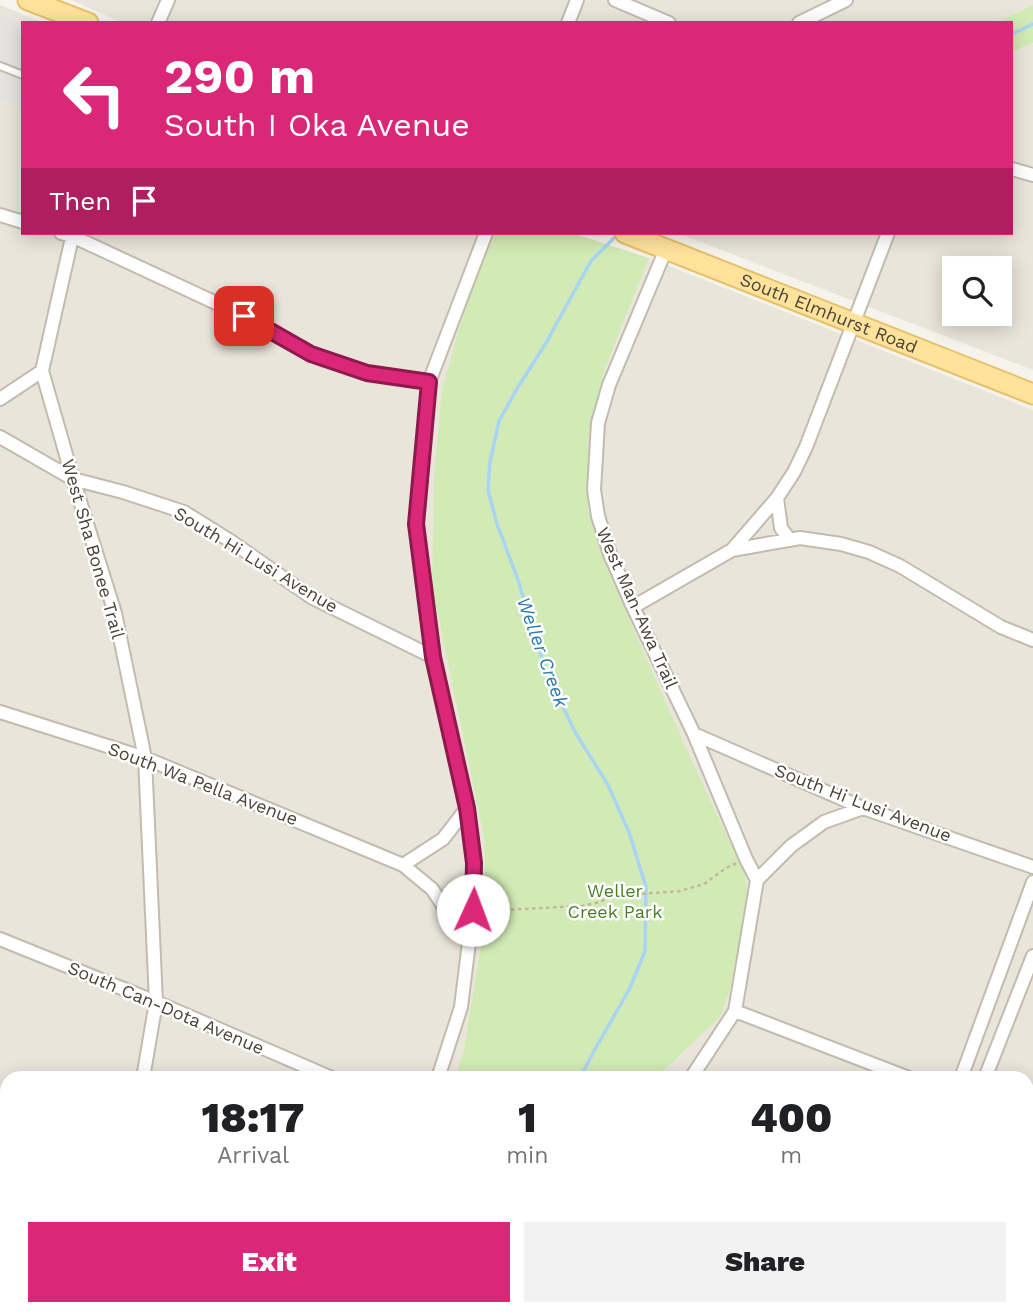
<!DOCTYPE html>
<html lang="en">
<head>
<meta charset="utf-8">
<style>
  body { margin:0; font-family:"Work Sans",sans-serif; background:#f2f2f2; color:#202124; height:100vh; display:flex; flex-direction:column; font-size:26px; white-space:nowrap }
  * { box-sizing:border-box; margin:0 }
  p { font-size:23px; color:#757577 }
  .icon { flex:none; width:38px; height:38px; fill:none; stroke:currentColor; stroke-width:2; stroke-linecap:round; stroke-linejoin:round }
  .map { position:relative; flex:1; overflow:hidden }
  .drawer { position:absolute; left:0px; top:1071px; width:1034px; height:245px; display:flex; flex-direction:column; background:#fff; border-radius:21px 21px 0 0; box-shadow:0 4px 18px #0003 }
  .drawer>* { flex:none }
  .banner { position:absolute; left:21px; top:21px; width:992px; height:214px; border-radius:0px; box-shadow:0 4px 18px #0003; background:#db2777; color:#fff; overflow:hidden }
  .controls { position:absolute; left:942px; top:256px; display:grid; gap:14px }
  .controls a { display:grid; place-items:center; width:70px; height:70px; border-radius:0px; background:#fff; box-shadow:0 4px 18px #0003; font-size:35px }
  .pin { position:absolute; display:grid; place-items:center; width:60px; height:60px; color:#fff; margin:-30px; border-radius:14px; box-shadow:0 4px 10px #0006 }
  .me { position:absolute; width:77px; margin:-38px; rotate:2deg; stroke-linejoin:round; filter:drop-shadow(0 0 5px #0008) }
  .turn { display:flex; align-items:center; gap:24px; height:147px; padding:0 28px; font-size:32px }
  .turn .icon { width:91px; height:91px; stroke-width:2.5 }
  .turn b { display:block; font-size:49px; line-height:60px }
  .then { display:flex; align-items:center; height:66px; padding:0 28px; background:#0003; gap:14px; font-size:26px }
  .eta { display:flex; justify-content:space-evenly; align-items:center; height:119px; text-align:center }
  .eta b { font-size:42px; font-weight:800; line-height:49px }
  .primary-button { display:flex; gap:14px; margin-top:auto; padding:14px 28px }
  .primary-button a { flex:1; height:80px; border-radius:0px; background:#db2777; color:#fff; font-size:28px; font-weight:800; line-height:80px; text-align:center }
  .primary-button a+a { background:#f2f2f2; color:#202124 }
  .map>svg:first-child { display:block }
  .residential { fill:#eae5da; fill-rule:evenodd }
  .green { fill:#d2eab5 }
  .parking { fill:#e5e3e0 }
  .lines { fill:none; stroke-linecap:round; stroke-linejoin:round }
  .stream { stroke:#a9d4f2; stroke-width:3.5 }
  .service-casing { stroke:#c2bbae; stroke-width:10 }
  .minor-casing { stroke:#c2bbae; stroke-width:16 }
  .primary-casing { stroke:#e6c16a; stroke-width:23 }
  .path { stroke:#c4b79f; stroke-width:2.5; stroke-dasharray:3.5 3.5; stroke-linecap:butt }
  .service { stroke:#fff; stroke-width:6 }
  .minor { stroke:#fff; stroke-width:12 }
  .primary { stroke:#ffe39c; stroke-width:19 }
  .route-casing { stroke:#8e194d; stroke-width:18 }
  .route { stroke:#db2777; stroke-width:12 }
  .labels { text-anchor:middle; stroke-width:5; stroke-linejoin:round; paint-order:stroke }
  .street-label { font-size:18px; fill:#4b4439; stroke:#fff }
  .park-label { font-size:18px; fill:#4a7f2a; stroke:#fff }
  .water-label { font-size:19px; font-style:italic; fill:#2e7ab2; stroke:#fff }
</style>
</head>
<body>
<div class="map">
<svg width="1033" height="1316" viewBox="0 0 1033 1316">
  <rect width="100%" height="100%" fill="#f6f3ec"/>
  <path class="residential" d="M71,0H1033V5L996,23H123Z
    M0,5L43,23H23V233H495L468,298L432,587L484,838L486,914L464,1048L455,1078H7V1309H367L364,1316H0Z
    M1033,43V370L677,233H1012V52ZM954,268H999V313H954Z
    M649,258L1033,410V1316H492L491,1309H1027V1078H656L720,1017L729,993L748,898L745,874L692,761L634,630L588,510V442L605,369Z"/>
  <path class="green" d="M1033,5V43L1012,52V23H996Z
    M495,233H572L649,258L605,369L588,442V510L634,630L692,761L745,874L748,898L729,993L720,1017L656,1078H455L464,1048L486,914L484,838L432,587L434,475L442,389L468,298Z
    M1027,1131L1033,1134V1316H903L902,1315L904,1309H1027Z
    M367,1309H491L492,1316H364Z"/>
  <path class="parking" d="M0,15L23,24V108L0,99Z"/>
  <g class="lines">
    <path class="stream" d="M1012,34L1033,24
      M580,1078L594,1051L630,988L645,951L646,887L629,832L608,785L575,732L547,674L517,577L497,524L488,490L490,462L499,421L518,387L546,343L591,261L618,234
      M449,1316L454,1309"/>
    <defs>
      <path id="service" d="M0,66L23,75"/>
      <path id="minor" d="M615,0L669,23
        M158,23L168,0
        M568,23L577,0
        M799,23L846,0
        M1012,169L1033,175
        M0,215L23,222
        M61,233L72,236L244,316L311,354L367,373L429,382
        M73,233L42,371L73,479L115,613L145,758L156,1002L143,1078
        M666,249L609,385L598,423L594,490L598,516L610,554L633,607L694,734L746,859L757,880
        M0,399L42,371
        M0,437L73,479L123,492L184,512L229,540L311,597L433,657
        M777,498L781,528L790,540
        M732,550L800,538L841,544L869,552L900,566L1001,627L1033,640
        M633,607L732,550L777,498L794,472L806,447L888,233
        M0,712L145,758L403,865L432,889L469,944
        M694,734L863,808L1033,867
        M403,865L443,839L467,808
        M0,939L156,1002L332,1078
        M735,1011L909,1078
        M438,1078L461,1007L473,910L474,863L467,808L433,657L417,524L429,382L486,233
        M691,1078L735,1011L757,880L791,846L824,822L863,808
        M961,1078L1033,882
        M985,1078L1033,956
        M1027,1121L1033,1123
        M0,1170L7,1173
        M500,1309L502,1316
        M886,1309L889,1316
        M85,1316L88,1309
        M350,1316L354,1309
        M876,1316L879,1309"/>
      <g id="primary">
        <path d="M28,0L88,23"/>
        <path id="s1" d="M625,233L1033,394"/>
      </g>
    </defs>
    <use href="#service" class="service-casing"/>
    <use href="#minor" class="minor-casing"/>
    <use href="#primary" class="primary-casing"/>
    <path class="path" d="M483,911L582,906L596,903L614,896L680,891L704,884L726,868L737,863
      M1027,1142L1033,1144
      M1027,1254L1032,1256
      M912,1310L928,1316"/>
    <use href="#service" class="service"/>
    <use href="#minor" class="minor"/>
    <use href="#primary" class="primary"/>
  </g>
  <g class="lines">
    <defs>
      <path id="route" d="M244,316L311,354L367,373L429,382L416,524L433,657L467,808L474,863L473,910"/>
    </defs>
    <use href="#route" class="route-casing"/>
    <use href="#route" class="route"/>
  </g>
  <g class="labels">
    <g class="street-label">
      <text dy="6" stroke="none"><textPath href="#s1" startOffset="219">South Elmhurst Road</textPath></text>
      <text transform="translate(93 549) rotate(74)" y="6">West Sha Bonee Trail</text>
      <text transform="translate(256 560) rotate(31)" y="6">South Hi Lusi Avenue</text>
      <text transform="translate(637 608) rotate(66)" y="6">West Man-Awa Trail</text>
      <text transform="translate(203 784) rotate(21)" y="6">South Wa Pella Avenue</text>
      <text transform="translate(863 803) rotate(21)" y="6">South Hi Lusi Avenue</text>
      <text transform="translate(166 1008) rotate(23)" y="6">South Can-Dota Avenue</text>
    </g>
    <g class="park-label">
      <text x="615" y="897">Weller<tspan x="615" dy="21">Creek Park</tspan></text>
    </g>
    <g class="water-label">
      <text transform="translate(543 652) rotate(70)" y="7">Weller Creek</text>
    </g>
  </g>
</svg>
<div class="controls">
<a><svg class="icon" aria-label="search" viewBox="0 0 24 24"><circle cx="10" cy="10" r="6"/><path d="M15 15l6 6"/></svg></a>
</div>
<div class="pin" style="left:244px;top:316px;background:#d93025"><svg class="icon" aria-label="arrive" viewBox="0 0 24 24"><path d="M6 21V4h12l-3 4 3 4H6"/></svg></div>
<svg class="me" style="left:473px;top:910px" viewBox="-20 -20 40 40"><circle r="19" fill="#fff"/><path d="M0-13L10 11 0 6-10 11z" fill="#db2777"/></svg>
<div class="banner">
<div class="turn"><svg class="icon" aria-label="left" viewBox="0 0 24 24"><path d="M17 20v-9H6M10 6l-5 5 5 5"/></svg><div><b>290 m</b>South I Oka Avenue</div></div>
<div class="then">Then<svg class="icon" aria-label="arrive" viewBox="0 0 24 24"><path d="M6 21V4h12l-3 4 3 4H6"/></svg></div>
</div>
<section class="drawer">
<div class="eta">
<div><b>18:17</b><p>Arrival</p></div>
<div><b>1</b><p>min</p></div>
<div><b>400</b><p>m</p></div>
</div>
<div class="primary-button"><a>Exit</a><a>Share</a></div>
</section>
</div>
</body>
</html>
